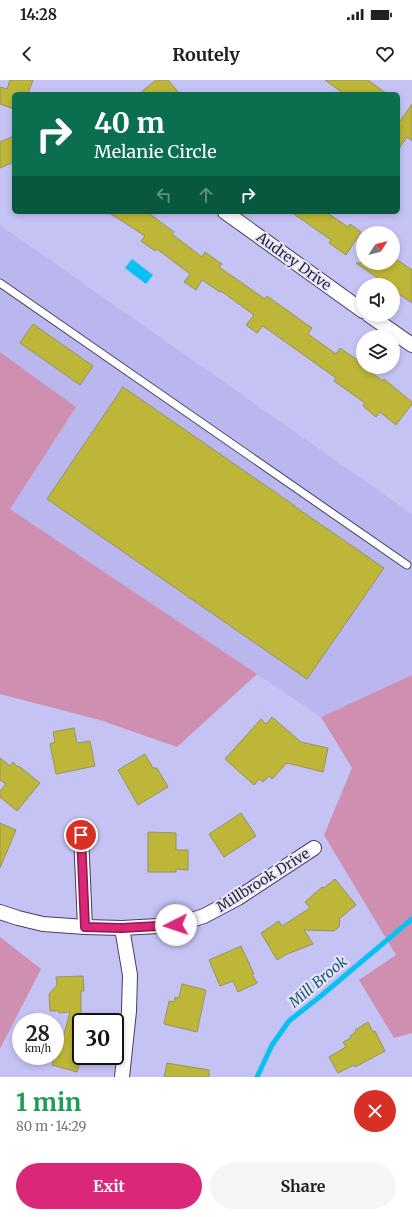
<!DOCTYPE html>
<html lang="en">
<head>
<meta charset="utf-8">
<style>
  body { margin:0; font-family:Merriweather,serif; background:#f6f6f6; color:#202124; height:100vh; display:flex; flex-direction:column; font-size:15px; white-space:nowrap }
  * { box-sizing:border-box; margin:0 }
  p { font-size:13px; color:#757577 }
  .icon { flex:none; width:22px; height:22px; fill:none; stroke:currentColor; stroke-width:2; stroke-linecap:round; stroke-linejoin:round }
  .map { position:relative; height:997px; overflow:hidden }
  .panel { display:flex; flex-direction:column; background:#fff; flex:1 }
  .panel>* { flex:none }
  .banner { position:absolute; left:12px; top:12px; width:388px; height:122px; border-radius:6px; box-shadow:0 2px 6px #0003; background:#0b6e4f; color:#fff; overflow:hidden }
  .needle { width:26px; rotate:54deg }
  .fabs { position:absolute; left:356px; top:146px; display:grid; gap:8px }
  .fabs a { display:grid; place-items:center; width:44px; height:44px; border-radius:50%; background:#fff; box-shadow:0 2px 6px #0003; font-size:20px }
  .speed { position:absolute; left:12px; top:933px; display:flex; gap:8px; font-size:20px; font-weight:700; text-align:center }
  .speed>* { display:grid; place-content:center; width:52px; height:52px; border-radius:50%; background:#fff; box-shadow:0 2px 6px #0003; line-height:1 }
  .speed small { font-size:10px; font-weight:400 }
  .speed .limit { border:2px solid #111; border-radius:6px; background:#fff; color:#111 }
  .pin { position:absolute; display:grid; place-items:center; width:34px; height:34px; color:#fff; margin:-17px; border:2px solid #fff; border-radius:50%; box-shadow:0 1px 4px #0007 }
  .me { position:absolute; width:44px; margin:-22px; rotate:266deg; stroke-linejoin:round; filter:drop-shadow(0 0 3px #0008) }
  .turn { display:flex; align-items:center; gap:14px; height:84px; padding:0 16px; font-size:18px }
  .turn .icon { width:52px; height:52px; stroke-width:2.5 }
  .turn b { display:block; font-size:28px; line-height:34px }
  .lanes { display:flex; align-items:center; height:38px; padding:0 16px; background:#0003; justify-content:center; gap:20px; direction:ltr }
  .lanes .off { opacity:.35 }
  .round { display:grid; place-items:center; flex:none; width:42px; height:42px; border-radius:21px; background:#f6f6f6 }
  .headline { display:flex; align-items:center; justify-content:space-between; height:68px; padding:0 16px }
  h1 { font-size:24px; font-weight:700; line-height:30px; color:#1e9e55 }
  .action { display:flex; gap:8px; margin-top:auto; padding:8px 16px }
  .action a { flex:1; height:46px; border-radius:24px; background:#db2777; color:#fff; font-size:16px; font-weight:700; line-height:46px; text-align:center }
  .action a+a { background:#f6f6f6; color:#202124 }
  .status { display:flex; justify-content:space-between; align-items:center; height:28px; padding:0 20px; background:#fff; direction:ltr }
  .status svg { height:11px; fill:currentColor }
  header { display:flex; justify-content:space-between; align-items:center; height:52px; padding:0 16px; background:#fff; font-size:18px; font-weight:700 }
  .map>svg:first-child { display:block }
  .built { fill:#b9b7ee }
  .green { fill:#cf8fb1 }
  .water { fill:#09c0f3 }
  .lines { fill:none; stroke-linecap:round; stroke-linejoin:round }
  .stream { stroke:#09c0f3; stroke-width:5 }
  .building { fill:#beb638; stroke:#959362 }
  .service-casing { stroke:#413e67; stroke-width:9 }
  .minor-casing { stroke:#413e67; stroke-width:16 }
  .service { stroke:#fff; stroke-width:7 }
  .minor { stroke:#fff; stroke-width:14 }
  .route-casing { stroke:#8e194d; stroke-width:10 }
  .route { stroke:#db2777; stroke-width:7 }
  .labels { text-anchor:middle; stroke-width:4; stroke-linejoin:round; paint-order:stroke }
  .street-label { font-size:14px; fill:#28273a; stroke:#e8e7fc }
  .water-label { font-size:15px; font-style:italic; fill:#1f5a70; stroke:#e8e7fc }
</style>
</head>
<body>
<div class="status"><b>14:28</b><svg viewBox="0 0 49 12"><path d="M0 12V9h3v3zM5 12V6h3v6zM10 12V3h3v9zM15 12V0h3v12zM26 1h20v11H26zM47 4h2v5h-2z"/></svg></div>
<header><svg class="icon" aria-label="back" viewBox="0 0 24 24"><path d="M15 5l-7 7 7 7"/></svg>Routely<svg class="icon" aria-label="heart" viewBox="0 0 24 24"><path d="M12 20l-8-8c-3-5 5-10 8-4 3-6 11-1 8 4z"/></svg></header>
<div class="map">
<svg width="412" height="997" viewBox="0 0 412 997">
  <rect width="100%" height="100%" fill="#c5c3f4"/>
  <path class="built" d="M0,145L412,434V595L321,637L9,428L76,327L0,272Z"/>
  <path class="green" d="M0,272L76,327L10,429L257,594L177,667L100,640L0,614Z
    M412,595V953L394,958L359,900L396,875L324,755L352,688L321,637Z
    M0,857L41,889L0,969Z"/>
  <path class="water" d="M132,179L153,195L146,204L125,188Z"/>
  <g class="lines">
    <path class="stream" d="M257,997L272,965L289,941L322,915L412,839"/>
  </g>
  <path class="building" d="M10,0H33L28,14H14V29L0,24V7L7,9Z
    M156,0H168L180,14H139Z
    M325,0H368L387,14H344Z
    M412,24V61L407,57L398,70V44Z
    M14,56V82L0,88V62Z
    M108,132H147L174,152L172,154L202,177L205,172L222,184L219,187L265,219L267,216L312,248L308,254L336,274L340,268L359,281L357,282L363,287L383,301L384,299L412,322V324L396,345L380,332L376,337L363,326L365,323L334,301L336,298L263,246L257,253L246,245L254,235L221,211L220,212L202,200L196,210L184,202L190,194L157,169L155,171L141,161L145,156Z
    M291,132H326L348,147L350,144L361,152L346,175L329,163L331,160Z
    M393,177L412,190V223L393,210V205H388L356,183H393Z
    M33,244L93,286L80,305L20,263Z
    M123,307L295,426H294L384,488L307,599L47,419Z
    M272,637L301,662L328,668L323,692L287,683L272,699L269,696L263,702L259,699L254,705L225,679L261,639L266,644Z
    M74,648L77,663L90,661L95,686L56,694L50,664L55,662L53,652Z
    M145,674L153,688H157L168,707L138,725L118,690Z
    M0,678L10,686L13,682L18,687L19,686L40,703L17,731L0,717V711L6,704L0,700Z
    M241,733L256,756L224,777L209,754Z
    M0,743L16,750L0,788Z
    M148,752L176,753V770H188V790L176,789V792H148Z
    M335,799L356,825L339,839L340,840L339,847L334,851L304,850L313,864L287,874L277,880L261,853L279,841L282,846L310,828L305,822L322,807L324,808Z
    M241,866L254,894H252L257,903L238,912L233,901L220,906L209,880Z
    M83,896L84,911H81V978L77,992L52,985L57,969H60L70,932L59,933V931H50L49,914L57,905L56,897Z
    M182,904L206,910L197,952L164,944L169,921L174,922L175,917L179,918Z
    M368,942L373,952L375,951L385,971L355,987L354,985L338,993L329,977L346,967L343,962L351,958L350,956L356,952L355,950Z
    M167,983L209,990V997H164Z"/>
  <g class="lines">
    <defs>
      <path id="service" d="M0,203L407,485"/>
      <path id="minor" d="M225,132L363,231
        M369,235L412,265
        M81,755L85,847
        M0,832L18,838L43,844L85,847L122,848L176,845L204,836L238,818L314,768
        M122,997L129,931L130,895L122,848"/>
    </defs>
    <use href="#service" class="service-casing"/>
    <use href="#minor" class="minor-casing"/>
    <use href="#service" class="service"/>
    <use href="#minor" class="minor"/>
  </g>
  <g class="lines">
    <defs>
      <path id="route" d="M81,755L85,847L122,848L176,845"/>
    </defs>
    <use href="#route" class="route-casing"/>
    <use href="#route" class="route"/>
  </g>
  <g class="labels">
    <g class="street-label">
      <text transform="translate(294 181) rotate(36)" y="5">Audrey Drive</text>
      <text transform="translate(263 800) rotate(-32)" y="5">Millbrook Drive</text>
    </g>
    <g class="water-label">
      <text transform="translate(318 902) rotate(-40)" y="5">Mill Brook</text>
    </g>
  </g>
</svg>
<div class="fabs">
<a><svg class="needle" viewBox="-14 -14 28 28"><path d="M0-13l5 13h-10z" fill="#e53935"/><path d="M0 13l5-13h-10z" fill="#757577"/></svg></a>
<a><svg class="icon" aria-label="sound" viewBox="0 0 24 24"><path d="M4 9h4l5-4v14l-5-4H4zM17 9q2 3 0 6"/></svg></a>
<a><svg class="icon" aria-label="layers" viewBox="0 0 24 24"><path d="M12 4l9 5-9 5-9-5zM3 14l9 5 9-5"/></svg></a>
</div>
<div class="speed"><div>28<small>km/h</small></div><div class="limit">30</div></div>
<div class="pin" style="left:81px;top:755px;background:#d93025"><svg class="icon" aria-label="arrive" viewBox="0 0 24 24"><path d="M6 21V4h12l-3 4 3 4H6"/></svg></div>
<svg class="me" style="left:176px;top:845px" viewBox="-20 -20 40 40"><circle r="19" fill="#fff"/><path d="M0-13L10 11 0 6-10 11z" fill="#db2777"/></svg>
<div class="banner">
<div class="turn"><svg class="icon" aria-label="right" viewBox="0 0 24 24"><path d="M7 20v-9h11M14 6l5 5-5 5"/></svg><div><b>40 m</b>Melanie Circle</div></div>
<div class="lanes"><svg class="icon off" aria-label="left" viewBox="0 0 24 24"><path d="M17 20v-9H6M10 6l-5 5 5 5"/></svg><svg class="icon off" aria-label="ahead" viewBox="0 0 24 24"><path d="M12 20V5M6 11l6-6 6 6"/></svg><svg class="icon" aria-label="right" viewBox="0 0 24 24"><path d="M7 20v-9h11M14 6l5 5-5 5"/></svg></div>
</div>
</div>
<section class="panel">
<div class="headline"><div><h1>1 min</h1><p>80 m · 14:29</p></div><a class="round" style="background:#d93025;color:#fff"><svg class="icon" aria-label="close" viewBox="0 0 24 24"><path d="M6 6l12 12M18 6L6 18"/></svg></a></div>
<div class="action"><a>Exit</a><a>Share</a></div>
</section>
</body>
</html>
